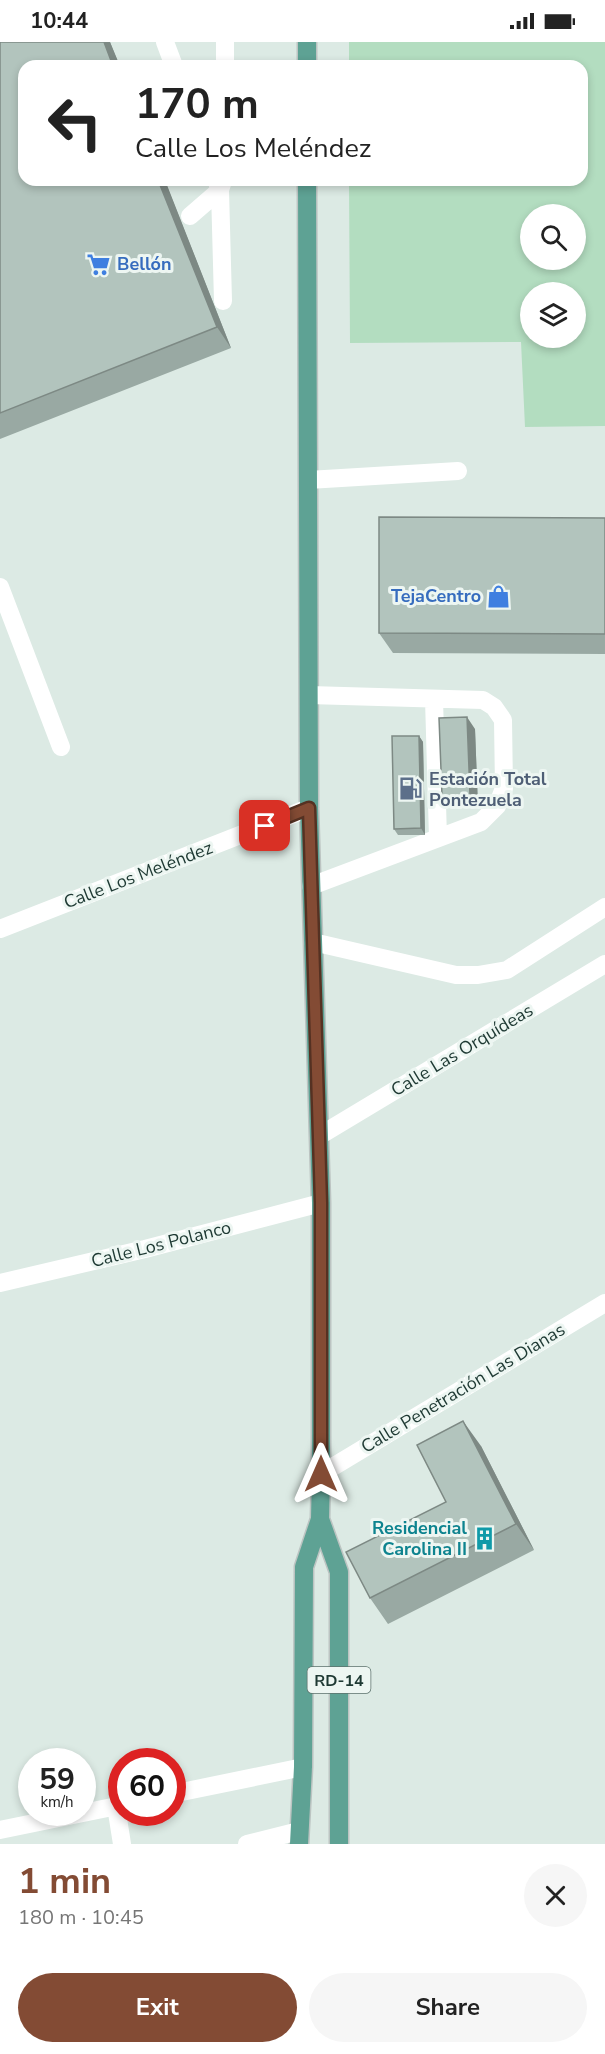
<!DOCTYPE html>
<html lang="en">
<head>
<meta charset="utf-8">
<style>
  body { margin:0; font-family:"Nunito Sans",sans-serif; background:#f6f6f6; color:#222; height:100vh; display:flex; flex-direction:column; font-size:22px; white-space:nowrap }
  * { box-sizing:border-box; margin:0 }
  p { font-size:20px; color:#767676 }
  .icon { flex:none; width:33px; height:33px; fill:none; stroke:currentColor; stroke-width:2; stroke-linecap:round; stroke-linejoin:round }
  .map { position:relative; height:1802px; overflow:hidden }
  .panel { display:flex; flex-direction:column; background:#fff; flex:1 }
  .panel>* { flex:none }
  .top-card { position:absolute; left:18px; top:18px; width:570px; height:126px; border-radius:18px; box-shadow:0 3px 9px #0003; background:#fff; color:#222; overflow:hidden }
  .buttons { position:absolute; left:520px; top:162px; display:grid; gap:12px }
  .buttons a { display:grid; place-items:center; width:66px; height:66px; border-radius:50%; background:#fff; box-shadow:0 3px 9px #0003; font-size:30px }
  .speed { position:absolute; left:18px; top:1706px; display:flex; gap:12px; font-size:30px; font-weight:700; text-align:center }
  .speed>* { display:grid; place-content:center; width:78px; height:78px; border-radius:50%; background:#fff; box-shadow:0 3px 9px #0003; line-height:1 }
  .speed small { font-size:15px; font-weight:400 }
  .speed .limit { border:9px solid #d22; background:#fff; color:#111 }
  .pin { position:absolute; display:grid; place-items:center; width:51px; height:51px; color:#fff; margin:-26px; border-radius:12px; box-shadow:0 3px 9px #0006 }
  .me { position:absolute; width:66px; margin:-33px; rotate:0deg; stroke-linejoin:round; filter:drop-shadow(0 0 4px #0008) }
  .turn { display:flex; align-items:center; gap:21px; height:126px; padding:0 18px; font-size:27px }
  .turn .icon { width:78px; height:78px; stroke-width:2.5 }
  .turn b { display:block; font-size:42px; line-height:51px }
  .round { display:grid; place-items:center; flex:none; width:63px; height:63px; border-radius:32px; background:#f6f6f6 }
  .summary { display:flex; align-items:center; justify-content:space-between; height:102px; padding:0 18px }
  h1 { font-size:36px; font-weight:700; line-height:45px; color:#834b34 }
  .action { display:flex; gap:12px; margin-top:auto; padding:12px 18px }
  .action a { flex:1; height:69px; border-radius:36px; background:#834b34; color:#fff; font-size:24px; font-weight:700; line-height:69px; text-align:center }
  .action a+a { background:#f6f6f6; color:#222 }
  .status { display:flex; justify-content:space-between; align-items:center; height:42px; padding:0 30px; background:#fff; direction:ltr }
  .status svg { height:16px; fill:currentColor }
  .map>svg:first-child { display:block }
  .green { fill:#b3ddc0; fill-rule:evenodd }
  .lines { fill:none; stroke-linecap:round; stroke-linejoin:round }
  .major-casing { stroke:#bcc4c2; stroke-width:21 }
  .minor { stroke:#fff; stroke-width:18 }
  .major { stroke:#5ea294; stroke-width:18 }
  .wall { fill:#99a9a3 }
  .shaded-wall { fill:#7d8984 }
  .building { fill:#b2c4bd; stroke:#7d8984; stroke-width:1.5 }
  .route-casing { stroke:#553122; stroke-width:15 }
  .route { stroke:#834b34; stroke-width:10 }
  .labels { text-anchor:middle; stroke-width:6; stroke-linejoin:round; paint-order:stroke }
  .shield { fill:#edf6f2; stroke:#5c726c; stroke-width:1.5 }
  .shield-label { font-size:16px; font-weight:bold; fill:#1e3933 }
  .shop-label { font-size:18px; font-weight:bold; fill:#366cbe; stroke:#edf6f2; text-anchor:start }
  .service-label { font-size:18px; font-weight:bold; fill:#4e5e75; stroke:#edf6f2; text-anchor:start }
  .street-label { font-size:18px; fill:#1e3933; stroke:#edf6f2 }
  .culture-label { font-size:18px; font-weight:bold; fill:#0d838f; stroke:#edf6f2; text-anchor:end }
</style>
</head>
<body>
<div class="status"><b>10:44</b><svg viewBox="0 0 49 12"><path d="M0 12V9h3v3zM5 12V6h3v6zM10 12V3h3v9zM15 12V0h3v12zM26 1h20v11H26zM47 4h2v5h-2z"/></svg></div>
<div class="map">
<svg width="605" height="1802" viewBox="0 0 605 1802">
  <rect width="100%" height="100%" fill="#dceae4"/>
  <path class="green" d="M349,0H605V384L525,385L521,300L350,301L349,138H582V24H349ZM531,172H576V218H531ZM531,250H576V296H531Z"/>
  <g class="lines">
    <defs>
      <path id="major" d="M307,0V24
        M320,1477L339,1530V1802
        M299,1802L303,1725L304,1525L320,1477L321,1432V1161L309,766L307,138"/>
    </defs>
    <use href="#major" class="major-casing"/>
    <path class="minor" d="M165,0L174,24
      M225,24V0
      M216,138L220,148L223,259
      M190,174L220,148L222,142
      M308,438L458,429
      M0,545L61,705
      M309,653L483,658L494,665L503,678L504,746L497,764L481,780L311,844
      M434,657L438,796
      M0,887L309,766
      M313,900L456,933H478L507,928L605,865
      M319,1094L605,922
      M0,1241L145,1207L321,1161
      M321,1432L605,1261
      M172,1752L303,1725
      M116,1764L122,1802
      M0,1788L122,1763
      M247,1802L299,1789"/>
    <use href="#major" class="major"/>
  </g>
  <path class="wall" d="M0,0H110L231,306L0,397Z
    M605,476V612L393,611L379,591Z
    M475,687L478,765L450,766L442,754Z
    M419,694L423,700L425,793H398L394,787Z
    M481,1404L534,1508L388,1582L370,1556L446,1460Z"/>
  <path class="shaded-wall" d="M104,0H110L120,24H113Z
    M158,138H165L231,306L217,285Z
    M467,675L475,687L478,765L470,753Z
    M419,694L423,700L425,793L421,786Z
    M463,1379L481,1404L534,1508L516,1482Z"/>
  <path class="building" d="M0,0H104L113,24H24V138H158L217,285L0,371Z
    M379,475L605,476V592L379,591Z
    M467,675L470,753L442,754L439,676Z
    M392,694H419L421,786L394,787Z
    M463,1379L516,1482L370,1556L346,1510L446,1460L417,1403Z"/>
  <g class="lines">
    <defs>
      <path id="route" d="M265,784L309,766L321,1161V1432"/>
    </defs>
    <use href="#route" class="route-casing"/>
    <use href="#route" class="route"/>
  </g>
  <defs>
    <symbol id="supermarket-bare" viewBox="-9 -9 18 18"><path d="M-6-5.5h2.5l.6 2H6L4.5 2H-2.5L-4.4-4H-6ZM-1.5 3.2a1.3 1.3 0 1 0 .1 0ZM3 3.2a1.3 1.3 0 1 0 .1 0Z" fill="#3f7fe0" stroke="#edf6f2" stroke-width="2.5" paint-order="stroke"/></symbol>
    <symbol id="shop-bare" viewBox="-9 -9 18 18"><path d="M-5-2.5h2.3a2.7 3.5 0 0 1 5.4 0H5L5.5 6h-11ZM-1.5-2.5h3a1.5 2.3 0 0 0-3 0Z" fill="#3f7fe0" stroke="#edf6f2" stroke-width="2.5" paint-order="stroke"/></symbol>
    <symbol id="fuel-bare" viewBox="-9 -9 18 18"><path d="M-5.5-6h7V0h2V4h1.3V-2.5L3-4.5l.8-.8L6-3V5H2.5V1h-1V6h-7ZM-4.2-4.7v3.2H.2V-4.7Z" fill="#5c6f8a" stroke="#edf6f2" stroke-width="2.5" paint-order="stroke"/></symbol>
    <symbol id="building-bare" viewBox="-9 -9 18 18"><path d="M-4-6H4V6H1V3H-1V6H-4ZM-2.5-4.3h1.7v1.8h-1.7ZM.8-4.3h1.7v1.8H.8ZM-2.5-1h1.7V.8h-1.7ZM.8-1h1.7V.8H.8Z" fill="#0f9aa8" stroke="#edf6f2" stroke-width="2.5" paint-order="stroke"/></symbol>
  </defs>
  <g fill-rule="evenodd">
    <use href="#supermarket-bare" x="82" y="206" width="33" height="33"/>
    <use href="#shop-bare" x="482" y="538" width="33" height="33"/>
    <use href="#fuel-bare" x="394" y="730" width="33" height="33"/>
    <use href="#building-bare" x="468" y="1480" width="33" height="33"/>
  </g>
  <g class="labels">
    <rect class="shield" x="307.5" y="1625" width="63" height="26" rx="4.5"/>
    <g class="shield-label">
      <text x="339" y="1644">RD-14</text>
    </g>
    <g class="shop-label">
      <text x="117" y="228">Bellón</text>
      <text x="481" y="560" text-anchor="end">TejaCentro</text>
    </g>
    <g class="service-label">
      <text x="429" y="743">Estación Total<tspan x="429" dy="21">Pontezuela</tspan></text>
    </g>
    <g class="street-label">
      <text transform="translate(138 833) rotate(-21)" y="6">Calle Los Meléndez</text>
      <text transform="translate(462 1008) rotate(-31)" y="6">Calle Las Orquídeas</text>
      <text transform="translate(161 1202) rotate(-14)" y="6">Calle Los Polanco</text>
      <text transform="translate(463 1346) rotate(-31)" y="6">Calle Penetración Las Dianas</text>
    </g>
    <g class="culture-label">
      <text x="467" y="1492">Residencial<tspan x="467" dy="21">Carolina II</tspan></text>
    </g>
  </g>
</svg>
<div class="buttons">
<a><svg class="icon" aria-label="search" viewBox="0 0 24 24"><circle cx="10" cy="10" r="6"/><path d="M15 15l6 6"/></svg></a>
<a><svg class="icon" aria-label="layers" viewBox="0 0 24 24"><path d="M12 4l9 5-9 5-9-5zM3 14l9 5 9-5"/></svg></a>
</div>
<div class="speed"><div>59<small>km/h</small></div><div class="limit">60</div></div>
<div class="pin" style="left:265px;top:784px;background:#d93025"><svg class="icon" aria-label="arrive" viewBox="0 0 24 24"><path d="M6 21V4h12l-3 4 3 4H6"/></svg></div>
<svg class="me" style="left:321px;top:1432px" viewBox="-20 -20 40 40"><path d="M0-17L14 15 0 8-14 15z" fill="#834b34" stroke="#fff" stroke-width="4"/></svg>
<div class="top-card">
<div class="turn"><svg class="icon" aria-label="left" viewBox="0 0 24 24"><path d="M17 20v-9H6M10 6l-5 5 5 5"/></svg><div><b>170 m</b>Calle Los Meléndez</div></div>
</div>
</div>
<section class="panel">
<div class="summary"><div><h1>1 min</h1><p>180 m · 10:45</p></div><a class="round"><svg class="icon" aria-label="close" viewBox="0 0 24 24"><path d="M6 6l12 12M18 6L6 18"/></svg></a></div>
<div class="action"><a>Exit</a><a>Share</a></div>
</section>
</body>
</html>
